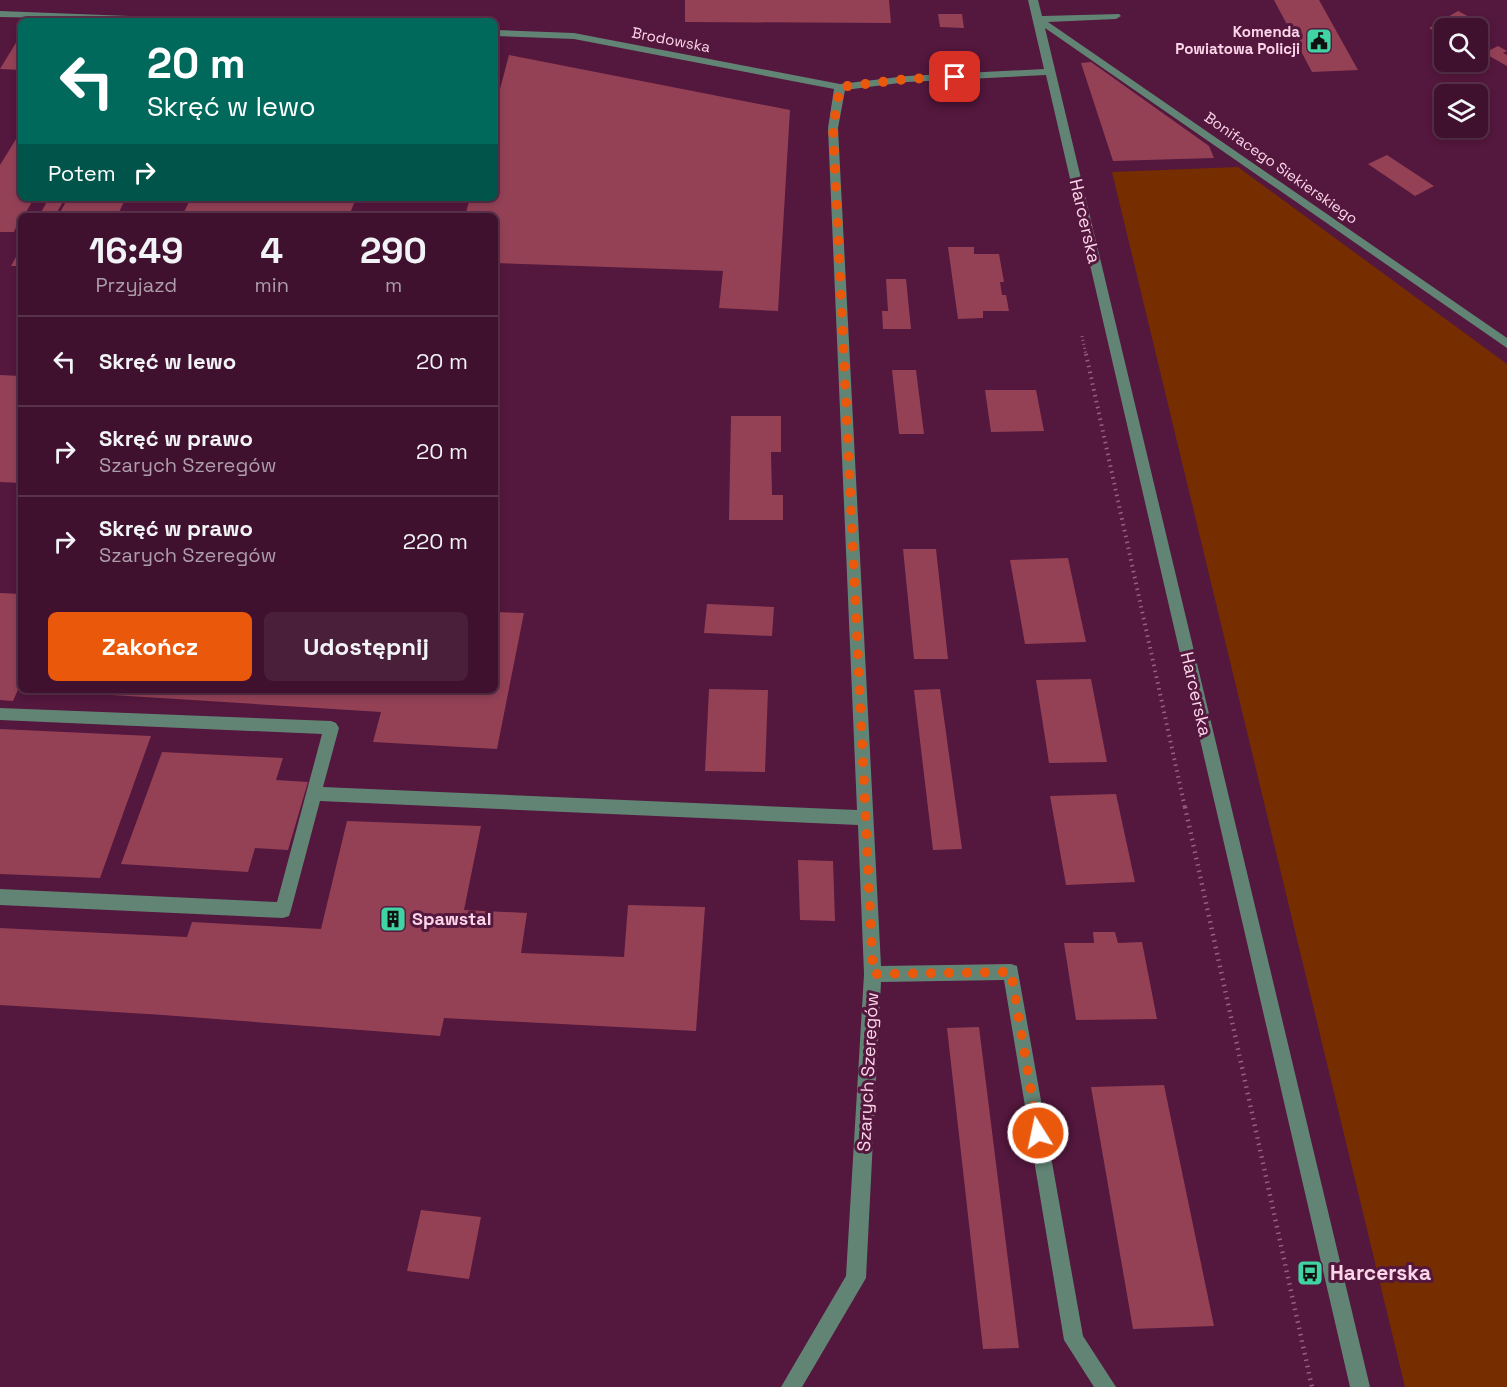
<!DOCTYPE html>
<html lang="pl">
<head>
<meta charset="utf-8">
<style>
  body { margin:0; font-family:"Space Grotesk",sans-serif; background:#4a1f3a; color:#f1f3f6; height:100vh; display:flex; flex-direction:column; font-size:22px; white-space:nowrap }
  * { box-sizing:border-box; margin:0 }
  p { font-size:20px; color:#ad9daa }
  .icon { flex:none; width:33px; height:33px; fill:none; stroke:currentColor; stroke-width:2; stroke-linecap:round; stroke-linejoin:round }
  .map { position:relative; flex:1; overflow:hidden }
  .details { position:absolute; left:18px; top:213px; width:480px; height:480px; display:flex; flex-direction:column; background:#3f112e; border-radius:9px; box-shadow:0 3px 9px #0003,0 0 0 2px #58314a }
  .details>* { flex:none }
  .guide { position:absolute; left:18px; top:18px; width:480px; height:183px; border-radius:9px; box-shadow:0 3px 9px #0003,0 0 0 2px #58314a; background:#00695c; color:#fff; overflow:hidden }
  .tools { position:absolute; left:1434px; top:18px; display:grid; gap:12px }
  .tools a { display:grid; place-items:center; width:54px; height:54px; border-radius:9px; background:#3f112e; box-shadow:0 3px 9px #0003,0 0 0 2px #58314a; font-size:30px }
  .pin { position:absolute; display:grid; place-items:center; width:51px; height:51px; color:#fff; margin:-26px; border-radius:12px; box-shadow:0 3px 9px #0006 }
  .me { position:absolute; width:66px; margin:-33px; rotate:350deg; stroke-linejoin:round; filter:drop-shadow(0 0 4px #0008) }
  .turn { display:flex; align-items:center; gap:21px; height:126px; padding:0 30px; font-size:27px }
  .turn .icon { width:78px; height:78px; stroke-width:2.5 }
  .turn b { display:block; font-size:42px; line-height:51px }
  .then { display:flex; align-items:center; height:57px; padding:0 30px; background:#0003; gap:12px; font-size:22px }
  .eta { display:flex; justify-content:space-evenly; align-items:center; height:102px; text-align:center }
  .eta b { font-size:36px; font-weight:600; line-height:42px }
  .primary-button { display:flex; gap:12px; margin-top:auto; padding:12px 30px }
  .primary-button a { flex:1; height:69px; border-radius:9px; background:#ea580c; color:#fff; font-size:24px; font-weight:600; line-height:69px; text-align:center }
  .primary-button a+a { background:#4a1f3a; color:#f1f3f6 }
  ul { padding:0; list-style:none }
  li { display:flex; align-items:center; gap:18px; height:90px; padding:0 30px; border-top:2px solid #58314a }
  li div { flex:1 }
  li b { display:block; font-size:22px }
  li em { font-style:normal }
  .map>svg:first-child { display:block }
  .green { fill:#762e00 }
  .building { fill:#944156 }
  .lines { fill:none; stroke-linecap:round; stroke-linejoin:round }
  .path-far2 { stroke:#966180; stroke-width:3; stroke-dasharray:1 3; stroke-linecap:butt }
  .path-far1 { stroke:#966180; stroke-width:4; stroke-dasharray:1.5 4.5; stroke-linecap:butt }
  .path { stroke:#966180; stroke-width:4.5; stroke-dasharray:1.5 5; stroke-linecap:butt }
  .minor { fill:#628475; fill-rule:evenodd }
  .route { stroke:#ea580c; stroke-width:10; stroke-dasharray:0 18 }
  .labels { text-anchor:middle; stroke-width:6; stroke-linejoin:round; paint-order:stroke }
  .far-poi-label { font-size:15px; font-weight:bold; fill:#fcd5e9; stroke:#54173d; text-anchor:end }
  .far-street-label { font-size:15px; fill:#fcd5e9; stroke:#54173d }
  .street-label { font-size:18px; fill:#fcd5e9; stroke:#54173d }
  .poi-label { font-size:18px; font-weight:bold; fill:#fcd5e9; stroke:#54173d; text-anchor:start }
  .near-poi-label { font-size:21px; font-weight:bold; fill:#fcd5e9; stroke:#54173d; text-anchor:start }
</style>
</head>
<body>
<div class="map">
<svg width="1507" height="1387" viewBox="0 0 1507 1387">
  <rect width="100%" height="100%" fill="#54173d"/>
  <path class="green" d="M1238,167L1507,364V1387H1405L1112,172Z"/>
  <path class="building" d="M685,0H889L891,23L685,22Z
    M1274,0H1319L1358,70L1312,72Z
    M1458,11L1479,22L1468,28H1444V36L1429,28Z
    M938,14H962L964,28L940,27Z
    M17,41H21V70L0,69Z
    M1498,46L1507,51L1503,53L1507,55V66L1484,53Z
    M509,55L790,110L778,311L719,308L723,271L495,263V216H465L470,198H495V108Z
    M1091,62L1209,146L1214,158L1113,161L1081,63Z
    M21,131V198H34L24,216H21L14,232H0V165Z
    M1387,155L1434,186L1415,196L1368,164Z
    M49,198H65L55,216H39Z
    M68,198H126L117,216H58Z
    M191,198H356L349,216H182Z
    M948,247H974V254H999L1004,282H1000L1002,295H1006L1009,311H983V318L958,319Z
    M21,248V266H11Z
    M886,279H906L911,329H883L882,311H888Z
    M892,370H916L924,434H899Z
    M0,375L21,376V483L0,482Z
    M985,390H1036L1044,431L991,432Z
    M731,416H781V452H771L772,495H783V520H729Z
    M903,549H936L948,659H914Z
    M1068,558L1086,642L1025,644L1010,560Z
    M0,593L21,594V683L13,701L0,700Z
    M707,604L774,607L772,636L704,633Z
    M495,612L524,613L497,749L373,742L381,712L64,692L495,690Z
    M1091,679L1107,762L1049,763L1036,680Z
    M709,689L768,690L765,772L705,771Z
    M940,689L962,849L933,850L914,690Z
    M0,729L151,736L100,878L0,874Z
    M162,752L283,758L276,780L308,782L288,850L255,848L248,872L121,864Z
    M1116,794L1135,882L1066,885L1050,796Z
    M347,821L481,826L464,910L527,913L521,953L624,957L628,905L705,907L696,1031L444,1018L440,1036L163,1015L0,1005V928L187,937L192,922L321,929Z
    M798,860L833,861L835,921L800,920Z
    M1093,932H1115L1118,943L1142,942L1157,1019L1076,1020L1064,943H1094Z
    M979,1027L1019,1348L983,1349L947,1028Z
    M1164,1085L1214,1326L1133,1329L1091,1087Z
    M421,1210L481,1217L469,1279L407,1271Z"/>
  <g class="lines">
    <path class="path-far2" d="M1082,336L1086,355"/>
    <path class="path-far1" d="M1086,354L1185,808"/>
    <path class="path" d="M1185,807L1312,1387"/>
    <path class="minor" d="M1028,0H1038L1042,16L1119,14L1121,16L1116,19L1048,22L1507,338V348L1045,28L1370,1387H1350L1046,75L907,82L845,90L838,128L881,966L1011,964L1017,966L1083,1336L1116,1387H1094L1064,1340L1004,980L881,982L866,1278L802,1387H781L846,1276L864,974L858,825L320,801L291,910L289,916L283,918L0,905V889L277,902L322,734L0,720V708L331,721L336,723L339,728L323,787L857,810L828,128L834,89L574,39L495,36V30L574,33L840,84L907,76L1044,69Z
      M0,11L182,18L187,21L0,17Z"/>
  </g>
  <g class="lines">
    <path class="route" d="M955,77L907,79L840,87L833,128L873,974L1011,972L1038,1133"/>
  </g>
  <defs>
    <symbol id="civic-square" viewBox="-11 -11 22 22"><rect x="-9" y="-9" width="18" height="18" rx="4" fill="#3fd4a2" stroke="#54173d"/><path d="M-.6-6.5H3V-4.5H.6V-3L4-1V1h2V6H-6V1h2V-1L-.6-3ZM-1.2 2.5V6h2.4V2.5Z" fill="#111"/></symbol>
    <symbol id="building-square" viewBox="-11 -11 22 22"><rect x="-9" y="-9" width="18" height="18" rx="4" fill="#3fd4a2" stroke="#54173d"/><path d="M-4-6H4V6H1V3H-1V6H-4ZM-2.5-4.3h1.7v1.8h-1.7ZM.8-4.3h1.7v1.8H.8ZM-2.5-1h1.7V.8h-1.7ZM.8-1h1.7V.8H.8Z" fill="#111"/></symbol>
    <symbol id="bus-square" viewBox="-11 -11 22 22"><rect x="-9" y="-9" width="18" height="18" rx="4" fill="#3fd4a2" stroke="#54173d"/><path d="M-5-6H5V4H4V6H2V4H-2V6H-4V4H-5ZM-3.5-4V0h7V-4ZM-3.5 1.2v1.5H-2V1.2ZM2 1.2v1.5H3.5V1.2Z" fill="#111"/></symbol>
  </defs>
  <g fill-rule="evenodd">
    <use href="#civic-square" x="1304" y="26" width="30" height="30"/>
    <use href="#building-square" x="378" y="904" width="30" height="30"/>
    <use href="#bus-square" x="1295" y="1258" width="30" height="30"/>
  </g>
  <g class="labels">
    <g class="far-poi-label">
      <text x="1300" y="37">Komenda<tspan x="1300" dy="17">Powiatowa Policji</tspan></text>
    </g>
    <g class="far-street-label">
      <text transform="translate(671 40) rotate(11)" y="5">Brodowska</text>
      <text transform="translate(1281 168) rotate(35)" y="5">Bonifacego Siekierskiego</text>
    </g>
    <g class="street-label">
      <text transform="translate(1085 221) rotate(77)" y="6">Harcerska</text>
      <text transform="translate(1196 694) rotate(77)" y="6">Harcerska</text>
      <text transform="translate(868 1072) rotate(-87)" y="6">Szarych Szeregów</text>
    </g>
    <g class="poi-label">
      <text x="412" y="925">Spawstal</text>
    </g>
    <g class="near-poi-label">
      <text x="1330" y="1280">Harcerska</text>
    </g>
  </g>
</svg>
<div class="tools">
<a><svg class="icon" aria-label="search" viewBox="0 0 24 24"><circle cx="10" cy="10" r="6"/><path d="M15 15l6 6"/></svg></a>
<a><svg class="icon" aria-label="layers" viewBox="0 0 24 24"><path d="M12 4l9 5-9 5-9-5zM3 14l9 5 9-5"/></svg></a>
</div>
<div class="pin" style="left:955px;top:77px;background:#d93025"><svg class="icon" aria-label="arrive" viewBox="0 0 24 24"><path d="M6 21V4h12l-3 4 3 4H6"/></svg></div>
<svg class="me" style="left:1038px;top:1133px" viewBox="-20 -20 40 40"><circle r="17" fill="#ea580c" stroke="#fff" stroke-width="3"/><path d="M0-11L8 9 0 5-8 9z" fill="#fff"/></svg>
<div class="guide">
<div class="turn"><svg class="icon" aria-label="left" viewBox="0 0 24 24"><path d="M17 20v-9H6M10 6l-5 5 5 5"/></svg><div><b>20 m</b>Skręć w lewo</div></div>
<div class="then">Potem<svg class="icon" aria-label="right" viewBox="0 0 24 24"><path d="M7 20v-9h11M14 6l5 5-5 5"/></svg></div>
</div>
<section class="details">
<div class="eta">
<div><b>16:49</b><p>Przyjazd</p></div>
<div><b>4</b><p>min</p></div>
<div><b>290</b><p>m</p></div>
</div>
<ul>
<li><svg class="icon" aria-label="left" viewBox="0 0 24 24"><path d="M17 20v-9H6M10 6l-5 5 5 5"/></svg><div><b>Skręć w lewo</b></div><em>20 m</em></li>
<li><svg class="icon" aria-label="right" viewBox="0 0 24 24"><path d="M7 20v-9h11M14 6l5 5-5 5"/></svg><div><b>Skręć w prawo</b><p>Szarych Szeregów</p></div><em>20 m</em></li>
<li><svg class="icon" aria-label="right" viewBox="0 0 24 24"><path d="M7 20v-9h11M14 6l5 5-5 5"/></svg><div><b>Skręć w prawo</b><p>Szarych Szeregów</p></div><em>220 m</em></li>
</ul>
<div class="primary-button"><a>Zakończ</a><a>Udostępnij</a></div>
</section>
</div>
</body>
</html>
